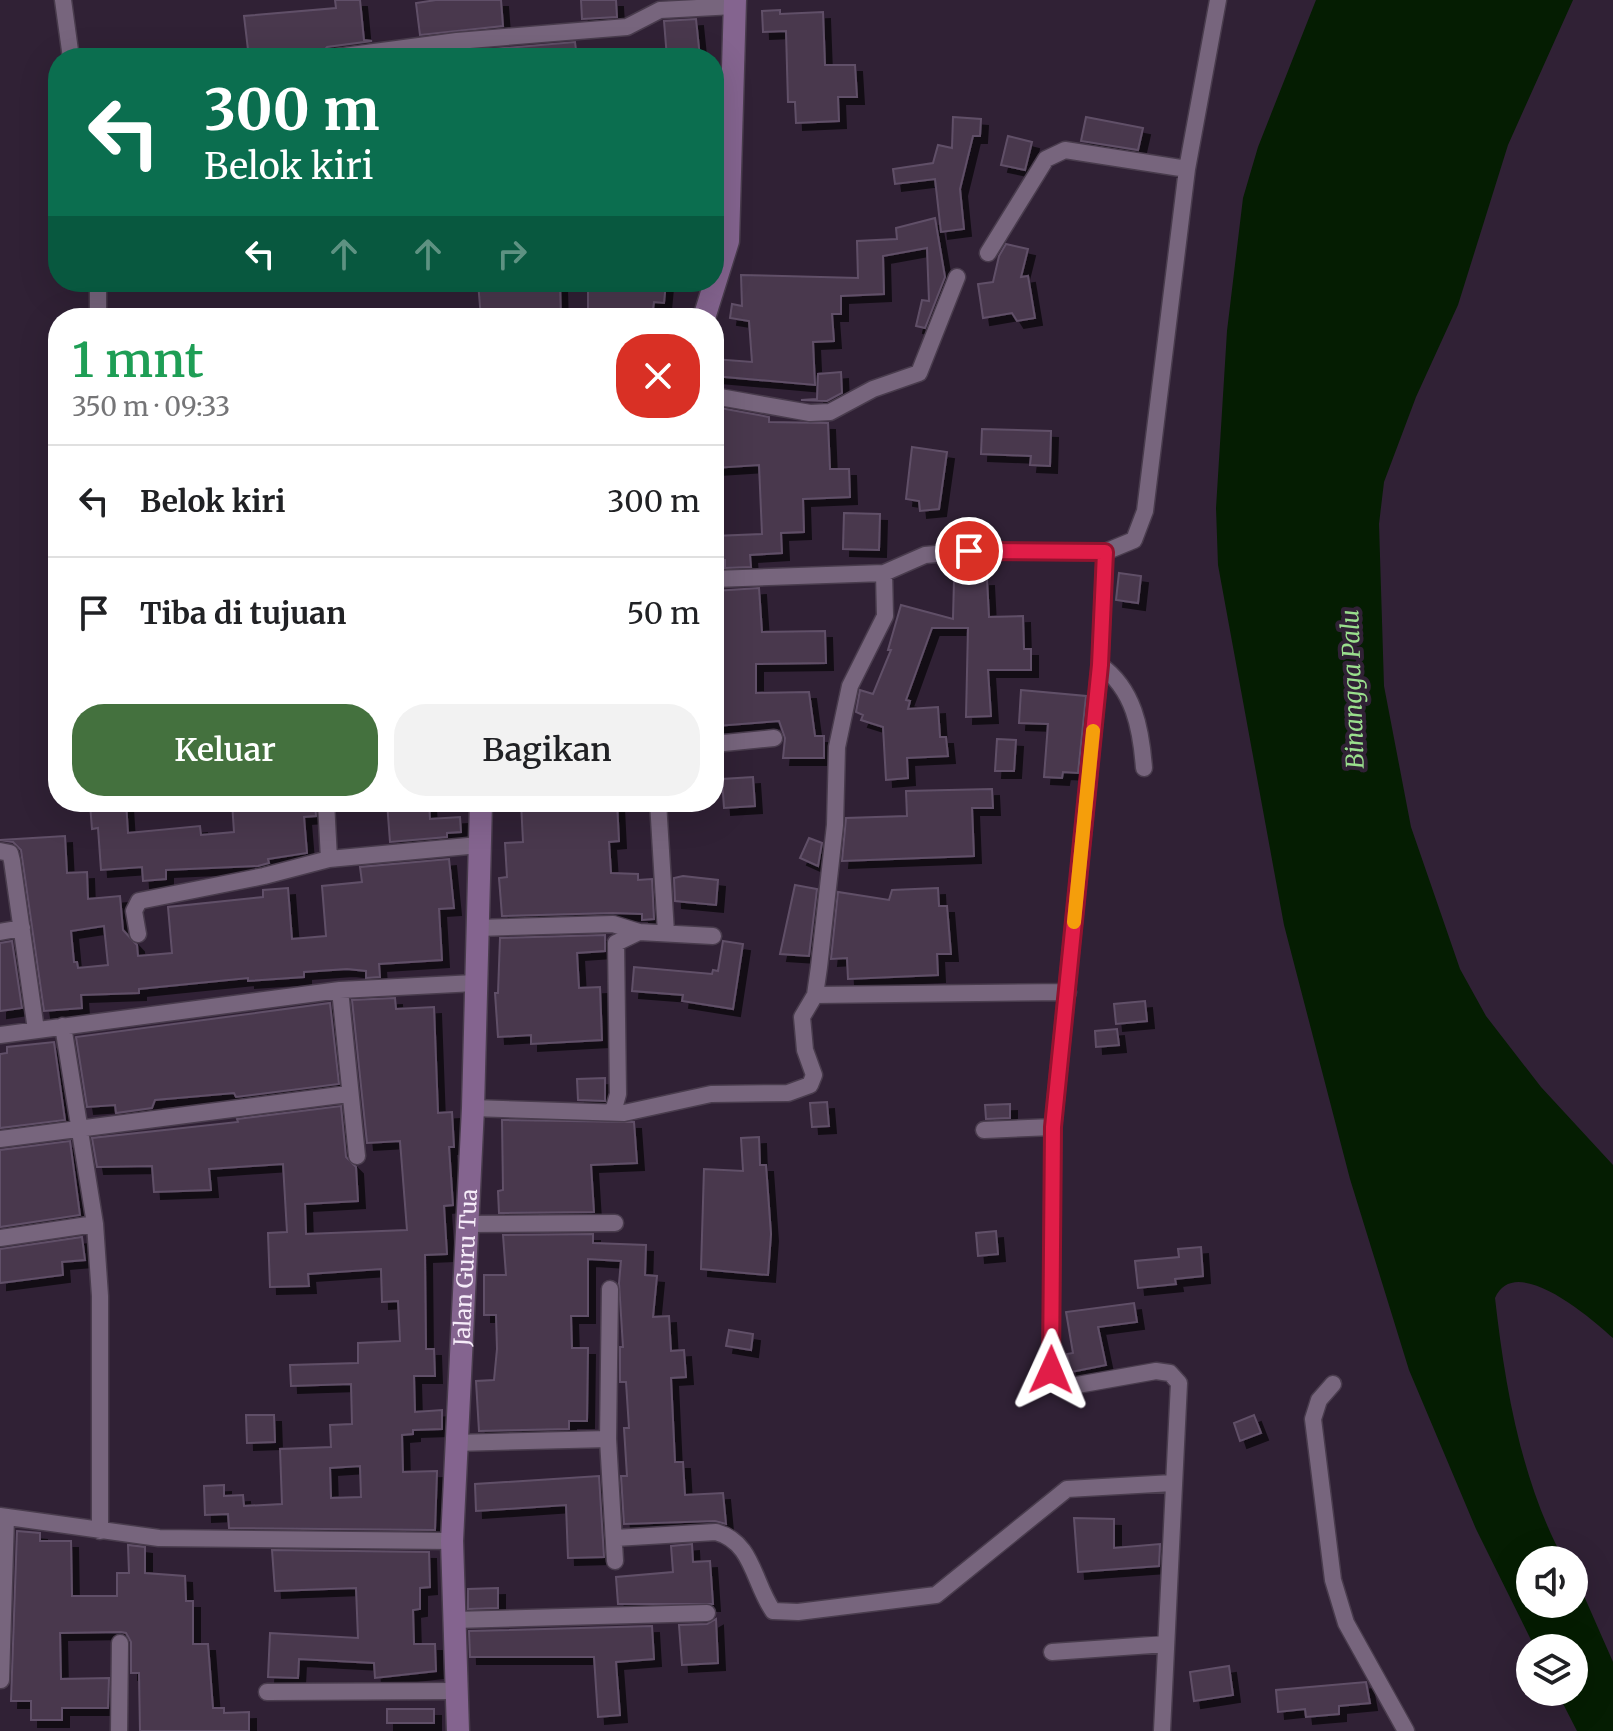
<!DOCTYPE html>
<html lang="id">
<head>
<meta charset="utf-8">
<style>
  body { margin:0; font-family:Merriweather,serif; background:#f2f2f2; color:#202124; height:100vh; display:flex; flex-direction:column; font-size:30px; white-space:nowrap }
  * { box-sizing:border-box; margin:0 }
  p { font-size:26px; color:#757577 }
  .icon { flex:none; width:44px; height:44px; fill:none; stroke:currentColor; stroke-width:2; stroke-linecap:round; stroke-linejoin:round }
  .map { position:relative; flex:1; overflow:hidden }
  .side { position:absolute; left:48px; top:308px; width:676px; height:504px; display:flex; flex-direction:column; background:#fff; border-radius:32px; box-shadow:0 8px 32px #0002 }
  .side>* { flex:none }
  .guide { position:absolute; left:48px; top:48px; width:676px; height:244px; border-radius:32px; box-shadow:0 8px 32px #0002; background:#0b6e4f; color:#fff; overflow:hidden }
  .tools { position:absolute; left:1516px; top:1546px; display:grid; gap:16px }
  .tools a { display:grid; place-items:center; width:72px; height:72px; border-radius:50%; background:#fff; box-shadow:0 8px 32px #0002; font-size:40px }
  .pin { position:absolute; display:grid; place-items:center; width:68px; height:68px; color:#fff; margin:-34px; border:4px solid #fff; border-radius:50%; box-shadow:0 2px 8px #0007 }
  .me { position:absolute; width:88px; margin:-44px; rotate:1deg; stroke-linejoin:round; filter:drop-shadow(0 0 6px #0008) }
  .turn { display:flex; align-items:center; gap:28px; height:168px; padding:0 24px; font-size:36px }
  .turn .icon { width:104px; height:104px; stroke-width:2.5 }
  .turn b { display:block; font-size:56px; line-height:68px }
  .lanes { display:flex; align-items:center; height:76px; padding:0 24px; background:#0003; justify-content:center; gap:40px; direction:ltr }
  .lanes .off { opacity:.35 }
  .round { display:grid; place-items:center; flex:none; width:84px; height:84px; border-radius:32px; background:#f2f2f2 }
  .headline { display:flex; align-items:center; justify-content:space-between; height:136px; padding:0 24px }
  h1 { font-size:48px; font-weight:600; line-height:60px; color:#1e9e55 }
  .cta { display:flex; gap:16px; margin-top:auto; padding:16px 24px }
  .cta a { flex:1; height:92px; border-radius:32px; background:#44713e; color:#fff; font-size:32px; font-weight:600; line-height:92px; text-align:center }
  .cta a+a { background:#f2f2f2; color:#202124 }
  ul { padding:0; list-style:none }
  li { display:flex; align-items:center; gap:24px; height:112px; padding:0 24px; border-top:2px solid #e0e0e0 }
  li div { flex:1 }
  li b { display:block; font-size:30px }
  li em { font-style:normal }
  .map>svg:first-child { display:block }
  .water { fill:#051d02 }
  .building { fill:#48384e; stroke:#615067; stroke-width:2; fill-rule:evenodd; filter:url(#shadow) }
  .lines { fill:none; stroke-linecap:round; stroke-linejoin:round }
  .street-casing { stroke:#493c4d; stroke-width:19 }
  .secondary-casing { stroke:#493c4d; stroke-width:25 }
  .street { stroke:#77657d; stroke-width:16 }
  .secondary { stroke:#84648f; stroke-width:22 }
  .route-casing { stroke:#92132f; stroke-width:20 }
  .route { stroke:#e11d48; stroke-width:14 }
  .slow { stroke:#f59e0b; stroke-width:14 }
  .labels { text-anchor:middle; stroke-width:8; stroke-linejoin:round; paint-order:stroke }
  .street-label { font-size:22px; fill:#f6ecf9; stroke:#302135 }
  .water-label { font-size:24px; font-style:italic; fill:#9adf8d; stroke:#302135 }
</style>
</head>
<body>
<div class="map">
<svg width="1613" height="1731" viewBox="0 0 1613 1731">
  <defs>
    <filter id="shadow"><feDropShadow dx="7" dy="7" stdDeviation="0" flood-color="#0009"/></filter>
  </defs>
  <rect width="100%" height="100%" fill="#302135"/>
  <path class="water" d="M1316,0H1573L1508,145L1458,305L1416,397L1384,482L1379,524L1384,686L1411,827L1460,969L1486,1016L1541,1087L1613,1165V1338C1591,1318 1515,1252 1495,1298C1505,1386 1521,1481 1564,1560H1530V1604H1574V1576L1577,1580L1613,1662V1731H1577L1557,1692H1574V1648H1535L1476,1529L1409,1370L1350,1179L1284,925L1218,565L1216,508L1227,331L1243,198L1258,147Z"/>
  <path class="building" d="M335,0H360L364,40L372,41L327,47L318,58H249L244,16L336,8Z
    M436,0H501L503,26L420,35L416,3Z
    M581,0H616L617,17L582,19Z
    M780,10V14L823,12L825,65H855L857,97H838L839,121L796,123L795,102H788L786,31L763,32L762,11Z
    M696,19L700,58H667L664,21Z
    M575,42L577,58H422L458,52Z
    M953,117L981,119L980,136H973L960,189L964,229L941,232L935,179L895,184L893,169L933,163L938,145L952,148Z
    M1086,117L1143,128L1138,150L1081,141Z
    M1008,136L1032,142L1025,170L1001,165Z
    M935,218L945,277L925,328L916,326L922,300L929,301L927,248L883,256L884,294L841,296V314H832L834,341L813,342L815,385L714,376V359L752,362L749,321L730,318L732,304L742,306L741,275L858,278L857,241L897,239L896,228Z
    M1006,244L1028,249L1021,277L1028,276L1035,318L1017,321L1012,313L983,318L978,284L993,282L999,256Z
    M478,282H560L561,318H481Z
    M588,282L634,287V282H666L664,303L654,302L652,318H588Z
    M841,372L842,393L827,401L801,400L817,399L818,374Z
    M720,408L769,417V422L828,423L830,469H849L850,497L803,499L804,532L781,533L782,553L750,555L751,567L725,568V560H714V536L762,534L759,465L714,468V424L720,423Z
    M982,429L1051,431L1050,466L1030,465L1031,456L981,454Z
    M912,447L947,452L939,509L920,511L919,501L906,499Z
    M844,513L880,514L879,550L843,549Z
    M1119,573L1141,576L1138,603L1116,600Z
    M987,579L989,617L1023,616L1024,649H1031V670H988L991,716L966,717L968,628H932L906,700L910,701L908,709L938,707L940,737H946L948,756L907,758L908,778L886,780L883,727L861,720L863,715L856,712L860,690L873,694L891,650H888L901,605L953,619L954,580Z
    M759,588L762,632L825,631L826,663L756,664V693L809,692L815,736H824V758H783L785,738L779,721L717,726L719,652L714,653V591Z
    M1021,690L1086,696L1078,773L1063,772L1062,778L1044,777L1048,724L1019,723Z
    M997,739L1016,740L1014,771H995Z
    M753,777L755,806L724,808L722,779Z
    M992,789L993,808H972L974,856L842,861L846,818L907,816L906,791Z
    M126,802L128,833L200,826L201,835L234,832L232,802H315L316,816L304,817L307,853L268,859L269,863L258,866L166,870V879L143,881L142,867L101,870L98,828L92,829L90,804Z
    M387,802H429L430,819L460,817L461,832L447,833V837L390,842Z
    M521,802H617L619,841L609,842L611,873L638,874V880L652,879L654,919L642,920V914L613,913L502,916L499,878L507,877L505,843L523,842Z
    M65,836L67,873L87,872L88,899L120,896L123,930L137,945L138,956L172,953L168,907L263,897V890L288,888L292,939L326,936L322,886L362,882L360,867L449,859L454,908L439,909L442,960L379,964L380,977L366,978V971L347,969L304,972V977L248,981V978L139,989V993L81,995L82,1008L44,1011L21,850L13,842L0,840ZM104,926L108,965L78,968L77,962H74L71,931Z
    M809,838L822,843L818,866L800,858Z
    M683,876L718,880L716,905L675,901L674,878Z
    M795,885L817,889L809,956L780,954Z
    M938,888L939,906H947L951,954H937L938,975L848,979L847,958L831,959L838,892L889,900L892,890Z
    M605,935V951L577,953L579,988L600,987L602,1040L531,1044V1035L498,1037L495,993H498L500,938Z
    M12,941L22,1008L0,1011V943Z
    M723,941L743,944L733,1009L682,1001L683,995L632,991L634,967L712,974L713,970L718,971Z
    M395,998L396,1009L434,1007L438,1113L452,1112L454,1147H449L453,1205L444,1206L447,1254L425,1255L426,1349H434L435,1376H414L415,1412L442,1410V1429L413,1430V1434L402,1435L403,1472L437,1471L435,1530L229,1528L228,1514L205,1515L204,1486L224,1485V1496L243,1495L244,1506L282,1504L280,1449L331,1447L330,1425L352,1424L351,1384L291,1386L290,1365L358,1363V1343L400,1341L398,1301L382,1302L381,1269L308,1274L309,1286L270,1287L268,1233L287,1232L283,1164L209,1169L211,1190L154,1192L152,1166L97,1167L92,1138L238,1122L237,1119L341,1106L346,1157L356,1167L358,1201L305,1204L306,1234L407,1230L400,1141L367,1143L352,1000ZM360,1466L361,1497L331,1498L330,1468Z
    M1145,1001L1147,1021L1116,1024L1114,1004Z
    M330,1003L339,1084L236,1097L234,1093L155,1100L152,1108L116,1113L115,1105L87,1107L76,1037Z
    M1117,1029L1119,1045L1096,1047L1095,1031Z
    M54,1042L65,1120L0,1128V1054L7,1053V1047Z
    M605,1078V1101L578,1100L577,1079Z
    M827,1102L829,1126L812,1127L810,1103Z
    M1010,1104V1118L986,1119L985,1105Z
    M502,1120L634,1122L637,1163L591,1165L594,1212L499,1213L498,1191L503,1190Z
    M759,1137L760,1165H766L771,1234L768,1275L701,1269L704,1169L743,1171L741,1138Z
    M70,1141L80,1215L0,1227V1150Z
    M996,1231L998,1254L978,1256L976,1233Z
    M593,1234V1243L646,1245L645,1275L657,1276L653,1317L669,1316L671,1351L684,1350L686,1377L671,1378L675,1462H683L685,1495L723,1493L726,1524L715,1521L624,1524L621,1476H627L624,1428H629L626,1382H620V1347H623L619,1283L621,1261L588,1259V1316H571L572,1348H588L587,1421H569V1429L479,1431L476,1381L494,1380L497,1349L496,1315H484V1275H506L503,1235Z
    M82,1237L85,1260L62,1262L63,1275L0,1283V1249Z
    M1201,1247L1203,1276L1175,1279L1176,1284L1138,1288L1135,1261L1179,1257L1178,1249Z
    M1134,1303L1137,1322L1098,1327L1106,1365L1071,1372L1067,1354L1073,1353L1066,1312Z
    M729,1330L753,1334L751,1350L726,1346Z
    M246,1415H274L275,1442L247,1443Z
    M1254,1415L1261,1433L1240,1441L1234,1423Z
    M599,1476L604,1557L568,1558L566,1505L476,1511L475,1484Z
    M1074,1518L1114,1519V1548L1160,1544L1159,1566L1078,1572Z
    M17,1531L40,1533V1541H71L72,1596H117V1573H129L128,1545L145,1547V1573L185,1576L186,1601H193V1644H208L213,1708H224V1713L249,1712V1731H140L139,1673H131V1642L126,1633L121,1632L60,1633L61,1679L109,1678L108,1708H62V1720H31V1701H11Z
    M692,1544L693,1562L710,1561L713,1604H618L616,1577L673,1572L671,1546Z
    M272,1550L429,1552L430,1587L420,1588V1609L413,1610L414,1644H435L436,1671L375,1678L374,1663L299,1659L298,1678L268,1677L270,1633L358,1638L356,1588L275,1591Z
    M498,1588V1608L468,1609V1589Z
    M716,1619L718,1663L682,1665L679,1625L707,1624Z
    M652,1626L654,1659L616,1662L620,1715L598,1717L594,1657H470L469,1631Z
    M1229,1666L1233,1695L1194,1701L1190,1672Z
    M1366,1682L1370,1703L1339,1706V1714L1306,1717L1305,1709L1278,1712L1276,1690Z
    M387,1709H434V1723H387Z"/>
  <g class="lines">
    <defs>
      <path id="street" d="M63,0L71,58
        M329,58L457,41L627,27L660,10L734,6
        M988,253L1046,159L1065,150L1187,169
        M98,318V282
        M714,396L810,413L830,412L873,389L919,373L957,277
        M1105,552L1100,665C1134,689 1141,729 1144,768
        M714,579L884,573L925,555L969,551L1105,552L1134,540L1145,511L1187,169L1218,0
        M714,744L774,738
        M326,802L329,859
        M658,802L666,933
        M0,851L10,853L12,861L36,1030
        M477,928L613,924L639,932L713,936
        M0,932L22,928
        M138,934L134,911L139,901L264,876L329,859L479,845
        M340,990L357,1156
        M815,995L1068,992
        M63,1026L95,1224L100,1296V1531
        M0,1035L340,990L475,983
        M473,1108L624,1113L711,1094L788,1093L810,1085L814,1075L805,1050L802,1017L815,995L819,967L835,825L837,747L850,686L885,616L884,573
        M613,1112L618,1094L616,943L639,932
        M1053,1127L1051,1370L1054,1383L1066,1387L1156,1371L1170,1373L1179,1383L1162,1731
        M984,1130L1053,1127L1100,665
        M0,1139L348,1094
        M465,1224L615,1223
        M0,1238L95,1224
        M1333,1384L1319,1400L1313,1419L1333,1580L1346,1623L1406,1731
        M608,1439L610,1289
        M455,1443L608,1439L615,1561
        M0,1516L159,1538L452,1541
        M615,1538L716,1532C753,1542 753,1582 773,1611L798,1612L936,1595L1067,1489L1173,1483
        M454,1620L707,1613
        M1052,1652L1166,1644
        M1,1680L6,1517
        M267,1692L455,1691
        M119,1731L120,1643"/>
      <g id="secondary">
        <path d="M704,318L728,241L735,0"/>
        <path id="s1" d="M458,1731L452,1541L473,1108L481,802"/>
      </g>
    </defs>
    <use href="#street" class="street-casing"/>
    <use href="#secondary" class="secondary-casing"/>
    <use href="#street" class="street"/>
    <use href="#secondary" class="secondary"/>
  </g>
  <g class="lines">
    <defs>
      <path id="route" d="M969,551L1105,552L1100,665L1053,1127L1051,1370"/>
    </defs>
    <use href="#route" class="route-casing"/>
    <use href="#route" class="route"/>
    <path class="slow" d="M1074,922L1093,731"/>
  </g>
  <g class="labels">
    <g class="street-label">
      <text dy="8" stroke="none"><textPath href="#s1" startOffset="464">Jalan Guru Tua</textPath></text>
    </g>
    <g class="water-label">
      <text transform="translate(1353 689) rotate(-92)" y="8">Binangga Palu</text>
    </g>
  </g>
</svg>
<div class="tools">
<a><svg class="icon" aria-label="sound" viewBox="0 0 24 24"><path d="M4 9h4l5-4v14l-5-4H4zM17 9q2 3 0 6"/></svg></a>
<a><svg class="icon" aria-label="layers" viewBox="0 0 24 24"><path d="M12 4l9 5-9 5-9-5zM3 14l9 5 9-5"/></svg></a>
</div>
<div class="pin" style="left:969px;top:551px;background:#d93025"><svg class="icon" aria-label="arrive" viewBox="0 0 24 24"><path d="M6 21V4h12l-3 4 3 4H6"/></svg></div>
<svg class="me" style="left:1051px;top:1370px" viewBox="-20 -20 40 40"><path d="M0-17L14 15 0 8-14 15z" fill="#e11d48" stroke="#fff" stroke-width="4"/></svg>
<div class="guide">
<div class="turn"><svg class="icon" aria-label="left" viewBox="0 0 24 24"><path d="M17 20v-9H6M10 6l-5 5 5 5"/></svg><div><b>300 m</b>Belok kiri</div></div>
<div class="lanes"><svg class="icon" aria-label="left" viewBox="0 0 24 24"><path d="M17 20v-9H6M10 6l-5 5 5 5"/></svg><svg class="icon off" aria-label="ahead" viewBox="0 0 24 24"><path d="M12 20V5M6 11l6-6 6 6"/></svg><svg class="icon off" aria-label="ahead" viewBox="0 0 24 24"><path d="M12 20V5M6 11l6-6 6 6"/></svg><svg class="icon off" aria-label="right" viewBox="0 0 24 24"><path d="M7 20v-9h11M14 6l5 5-5 5"/></svg></div>
</div>
<section class="side">
<div class="headline"><div><h1>1 mnt</h1><p>350 m · 09:33</p></div><a class="round" style="background:#d93025;color:#fff"><svg class="icon" aria-label="close" viewBox="0 0 24 24"><path d="M6 6l12 12M18 6L6 18"/></svg></a></div>
<ul>
<li><svg class="icon" aria-label="left" viewBox="0 0 24 24"><path d="M17 20v-9H6M10 6l-5 5 5 5"/></svg><div><b>Belok kiri</b></div><em>300 m</em></li>
<li><svg class="icon" aria-label="arrive" viewBox="0 0 24 24"><path d="M6 21V4h12l-3 4 3 4H6"/></svg><div><b>Tiba di tujuan</b></div><em>50 m</em></li>
</ul>
<div class="cta"><a>Keluar</a><a>Bagikan</a></div>
</section>
</div>
</body>
</html>
